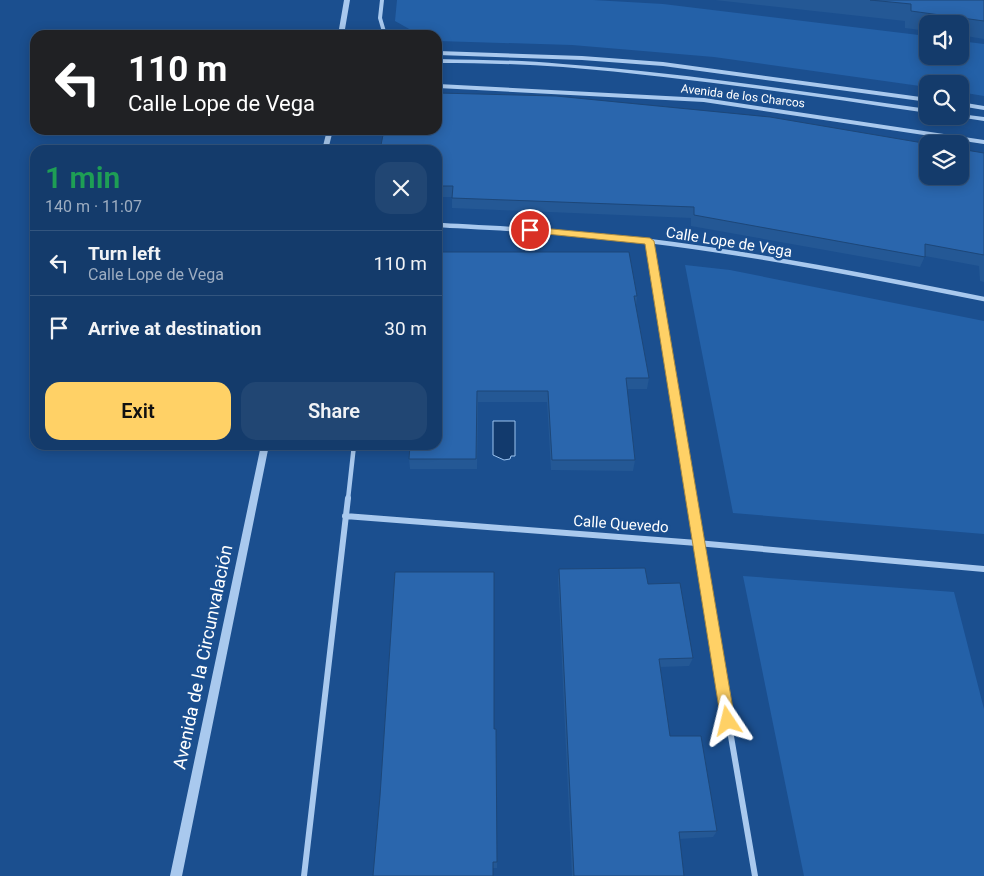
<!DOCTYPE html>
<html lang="en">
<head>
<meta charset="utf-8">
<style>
  body { margin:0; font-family:Roboto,sans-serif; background:#214673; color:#f1f3f6; height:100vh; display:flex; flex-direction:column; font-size:19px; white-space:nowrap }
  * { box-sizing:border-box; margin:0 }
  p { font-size:16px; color:#9dadc1 }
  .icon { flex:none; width:28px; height:28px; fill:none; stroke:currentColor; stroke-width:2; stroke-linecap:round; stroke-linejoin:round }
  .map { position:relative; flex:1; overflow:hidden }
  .details { position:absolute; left:30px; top:145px; width:412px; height:305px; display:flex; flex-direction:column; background:#143b6b; border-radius:15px; box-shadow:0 2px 12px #0003,0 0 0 1px #33557e }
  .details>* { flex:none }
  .hud { position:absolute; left:30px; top:30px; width:412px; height:105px; border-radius:15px; box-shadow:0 2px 12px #0003,0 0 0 1px #33557e; background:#202124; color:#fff; overflow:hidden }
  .fabs { position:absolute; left:919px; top:15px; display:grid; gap:10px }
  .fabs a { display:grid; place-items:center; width:50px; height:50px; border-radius:10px; background:#143b6b; box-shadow:0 2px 12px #0003,0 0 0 1px #33557e; font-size:25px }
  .pin { position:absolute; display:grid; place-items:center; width:42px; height:42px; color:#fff; margin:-21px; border:2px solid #fff; border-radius:50%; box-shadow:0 1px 5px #0007 }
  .me { position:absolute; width:55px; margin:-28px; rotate:350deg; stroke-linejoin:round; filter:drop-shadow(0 0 4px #0008) }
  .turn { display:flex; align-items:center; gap:18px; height:105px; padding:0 15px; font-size:22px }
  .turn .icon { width:65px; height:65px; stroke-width:2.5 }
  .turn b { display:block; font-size:35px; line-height:42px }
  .round { display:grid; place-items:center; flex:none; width:52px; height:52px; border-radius:15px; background:#214673 }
  .headline { display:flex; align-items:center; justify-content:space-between; height:85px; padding:0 15px }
  h1 { font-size:30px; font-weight:600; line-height:38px; color:#1e9e55 }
  .button { display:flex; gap:10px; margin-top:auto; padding:10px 15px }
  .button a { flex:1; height:58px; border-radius:15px; background:#ffd166; color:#111; font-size:20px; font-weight:600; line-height:58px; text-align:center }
  .button a+a { background:#214673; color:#f1f3f6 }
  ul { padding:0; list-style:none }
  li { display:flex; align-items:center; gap:15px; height:65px; padding:0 15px; border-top:1px solid #33557e }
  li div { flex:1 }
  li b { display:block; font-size:19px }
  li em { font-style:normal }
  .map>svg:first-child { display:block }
  .green { fill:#2461a8 }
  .water { fill:#123a6d; stroke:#9cc4f0 }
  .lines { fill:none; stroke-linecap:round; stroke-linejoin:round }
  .minor-far2 { stroke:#a9c9ee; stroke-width:4 }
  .minor-far1 { stroke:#a9c9ee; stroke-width:4.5 }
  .minor { stroke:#a9c9ee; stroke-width:6 }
  .tertiary { fill:#a9c9ee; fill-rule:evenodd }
  .wall { fill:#245895 }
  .building { fill:#2a66ad; stroke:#1d4779 }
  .route { fill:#ffd166; stroke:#a68842 }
  .labels { text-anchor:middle; stroke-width:5; stroke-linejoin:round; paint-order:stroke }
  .far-street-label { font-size:12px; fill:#fff; stroke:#1b4f8f }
  .street-label { font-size:15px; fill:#fff; stroke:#1b4f8f }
  .near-street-label { font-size:18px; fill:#fff; stroke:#1b4f8f }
</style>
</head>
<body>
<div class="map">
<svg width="984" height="876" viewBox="0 0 984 876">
  <rect width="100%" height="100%" fill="#1b4f8f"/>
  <path class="green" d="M397,0H593L663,4L927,36L928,56H960V41L984,44V96L960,92V84H928L927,87L714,57L572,45L438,41V35H420L395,21Z
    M685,265L730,270L984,321V534L733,513Z
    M743,576L954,592L984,709V876H804Z"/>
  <path class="water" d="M493,421H515V456H511L510,459L504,460L493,455Z"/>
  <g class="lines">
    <path class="minor-far2" d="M382,0L380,18L385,35
      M438,86L704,100L984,142"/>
    <path class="minor-far1" d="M438,225C509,229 579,232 649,241C762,255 873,277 984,299
      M650,241L690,499
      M348,499L354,445"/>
    <path class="minor" d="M690,498L755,876
      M345,516L697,543L984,569
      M304,876L348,498"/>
    <path class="tertiary" d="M344,0H350L345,29L366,30L385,35L351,32L317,35L339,29Z
      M438,51L582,56L663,62L928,98V102L663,66L582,60L438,55Z
      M438,59C480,60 521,60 563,64C685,73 806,92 928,109V113C806,95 685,77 563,67C521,64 480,63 438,63Z
      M960,102L984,106V110L960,106Z
      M960,114L984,117V121L958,117L957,116H960Z
      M327,130H333L328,150H322Z
      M261,445H269L182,876H170Z"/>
  </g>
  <path class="wall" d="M715,0H984V39L960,35V24H928V31L905,28V21Z
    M438,150L984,153V282L980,281L979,266L925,256L920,267L691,226V218L452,208V197H438Z
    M438,252L637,296L636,306L649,378L647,389H627L635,460L633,471L551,470L547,402H478L477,469H410L409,459Z
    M559,569L648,584L693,658L689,666L660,667L670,736L717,831L713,837L679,839L684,876H572L558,579Z
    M494,729L497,862V868H493L380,796Z"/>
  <path class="building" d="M870,0H984V21L911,11V4Z
    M438,93L556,96L770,117L929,144H928V176H960V149L984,153V255L925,244V257L694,215V207L452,198L453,186H438V150H380L384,130H438Z
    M438,252H629L637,296H634L649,378H626L635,460H552L548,391H477L476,459H409L410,445H438Z
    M645,568L648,584L680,583L693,658L659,659L670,736H701L717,831L679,832L684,876H574L559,569Z
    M395,572H494V729H496L497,862H493V876H373L380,796Z"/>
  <path class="route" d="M530,227L650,238L654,241L735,721L733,726L728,728L723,726L721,721L645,244L527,232L525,230Z"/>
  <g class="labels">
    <g class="far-street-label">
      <text transform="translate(743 96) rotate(7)" y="4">Avenida de los Charcos</text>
    </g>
    <g class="street-label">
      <text transform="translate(729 242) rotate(9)" y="5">Calle Lope de Vega</text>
      <text transform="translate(621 524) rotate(4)" y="5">Calle Quevedo</text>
    </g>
    <g class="near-street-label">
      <text transform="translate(203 657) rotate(-78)" y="6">Avenida de la Circunvalación</text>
    </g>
  </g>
</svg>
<div class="fabs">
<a><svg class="icon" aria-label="sound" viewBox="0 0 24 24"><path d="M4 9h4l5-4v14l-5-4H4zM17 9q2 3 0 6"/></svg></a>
<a><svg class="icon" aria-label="search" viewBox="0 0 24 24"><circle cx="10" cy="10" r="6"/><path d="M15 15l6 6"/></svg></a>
<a><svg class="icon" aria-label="layers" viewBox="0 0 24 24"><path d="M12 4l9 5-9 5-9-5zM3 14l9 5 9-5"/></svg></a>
</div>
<div class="pin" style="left:530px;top:230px;background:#d93025"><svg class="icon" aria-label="arrive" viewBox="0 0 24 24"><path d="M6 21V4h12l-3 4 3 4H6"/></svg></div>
<svg class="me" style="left:728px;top:721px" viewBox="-20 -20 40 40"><path d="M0-17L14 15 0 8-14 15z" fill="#ffd166" stroke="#fff" stroke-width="4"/></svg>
<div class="hud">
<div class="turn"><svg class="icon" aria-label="left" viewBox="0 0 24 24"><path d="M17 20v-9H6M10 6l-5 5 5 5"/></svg><div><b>110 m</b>Calle Lope de Vega</div></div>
</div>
<section class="details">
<div class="headline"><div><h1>1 min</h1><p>140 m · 11:07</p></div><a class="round"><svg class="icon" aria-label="close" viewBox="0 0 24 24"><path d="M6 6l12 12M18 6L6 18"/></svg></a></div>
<ul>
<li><svg class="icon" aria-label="left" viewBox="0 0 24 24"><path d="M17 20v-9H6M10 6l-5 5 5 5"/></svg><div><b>Turn left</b><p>Calle Lope de Vega</p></div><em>110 m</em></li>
<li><svg class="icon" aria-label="arrive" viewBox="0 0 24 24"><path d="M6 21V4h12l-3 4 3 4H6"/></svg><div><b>Arrive at destination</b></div><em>30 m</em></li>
</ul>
<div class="button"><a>Exit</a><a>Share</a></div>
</section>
</div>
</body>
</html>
